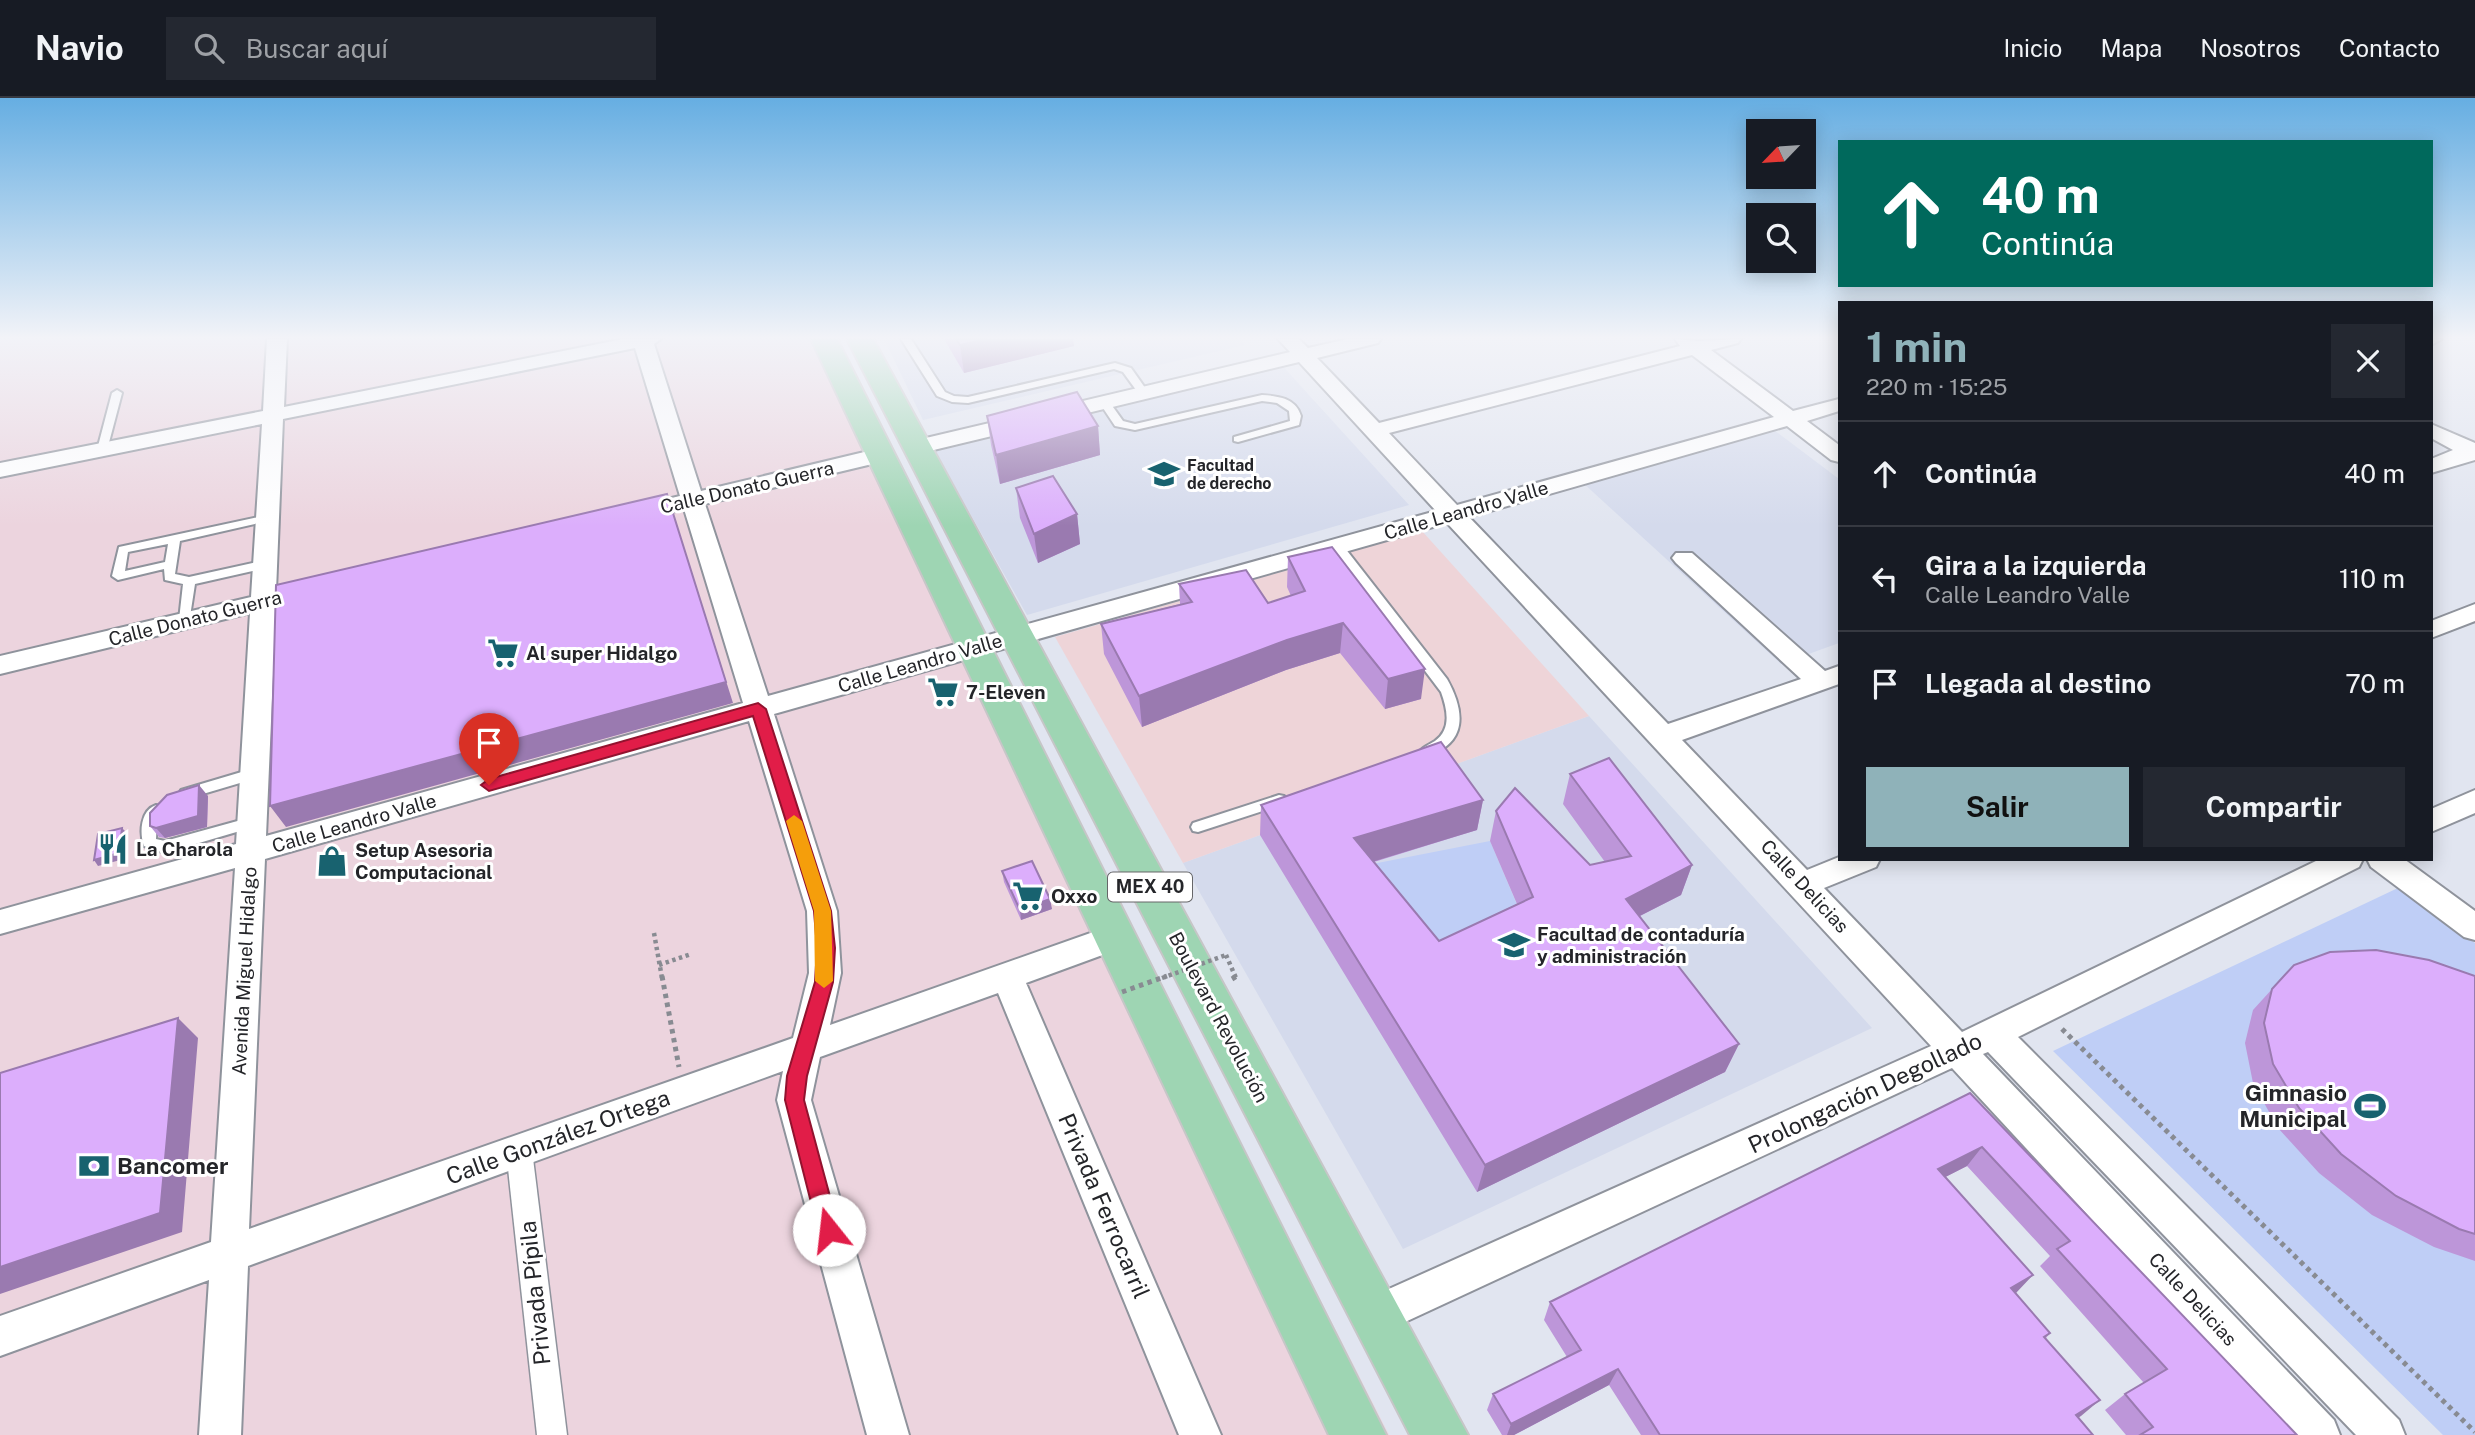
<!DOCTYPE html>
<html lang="es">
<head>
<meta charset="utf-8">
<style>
  body { margin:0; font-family:"Public Sans",sans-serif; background:#242831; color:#f1f3f6; height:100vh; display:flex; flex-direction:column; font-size:26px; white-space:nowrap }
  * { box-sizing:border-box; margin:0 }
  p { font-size:23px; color:#9ea1a6 }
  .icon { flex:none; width:38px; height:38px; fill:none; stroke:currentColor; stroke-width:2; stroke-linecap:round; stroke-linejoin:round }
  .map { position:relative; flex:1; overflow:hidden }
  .panel { position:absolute; left:1838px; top:203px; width:595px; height:560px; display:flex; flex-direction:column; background:#171b24; border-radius:0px; box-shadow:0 4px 18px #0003 }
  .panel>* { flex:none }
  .guide { position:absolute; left:1838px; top:42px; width:595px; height:147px; border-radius:0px; box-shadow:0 4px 18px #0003; background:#00695c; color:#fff; overflow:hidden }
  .needle { width:46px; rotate:245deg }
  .tools { position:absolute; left:1746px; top:21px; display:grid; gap:14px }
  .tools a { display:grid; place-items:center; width:70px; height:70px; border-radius:0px; background:#171b24; box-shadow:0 4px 18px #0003; font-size:35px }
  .pin { position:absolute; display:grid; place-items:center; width:60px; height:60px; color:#fff; margin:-72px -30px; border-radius:50% 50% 50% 0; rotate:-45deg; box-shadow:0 0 7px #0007 }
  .pin .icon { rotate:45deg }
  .me { position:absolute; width:77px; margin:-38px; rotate:344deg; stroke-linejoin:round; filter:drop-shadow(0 0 5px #0008) }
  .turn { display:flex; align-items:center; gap:24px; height:147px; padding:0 28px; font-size:32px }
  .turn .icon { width:91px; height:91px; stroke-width:2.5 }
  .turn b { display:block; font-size:49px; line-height:60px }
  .round { display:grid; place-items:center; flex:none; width:74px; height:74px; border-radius:0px; background:#242831 }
  .head { display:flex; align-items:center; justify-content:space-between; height:119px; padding:0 28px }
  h1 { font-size:42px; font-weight:700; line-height:52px; color:#8fb2b9 }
  .cta { display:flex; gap:14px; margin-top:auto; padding:14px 28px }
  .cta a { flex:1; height:80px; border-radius:0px; background:#8fb2b9; color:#111; font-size:28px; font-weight:700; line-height:80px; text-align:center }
  .cta a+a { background:#242831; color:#f1f3f6 }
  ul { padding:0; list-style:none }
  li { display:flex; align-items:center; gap:21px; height:105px; padding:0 28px; border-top:2px solid #363941 }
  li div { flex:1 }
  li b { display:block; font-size:26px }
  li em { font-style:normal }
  header { display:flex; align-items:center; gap:42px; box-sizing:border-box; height:98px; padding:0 35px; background:#171b24; border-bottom:2px solid #363941 }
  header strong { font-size:33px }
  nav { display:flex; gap:38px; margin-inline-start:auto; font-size:24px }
  .search { width:490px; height:63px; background:#242831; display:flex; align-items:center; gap:18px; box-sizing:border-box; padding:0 24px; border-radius:0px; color:#9ea1a6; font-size:26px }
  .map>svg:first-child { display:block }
  .commercial { fill:#ecd4de }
  .built { fill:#d4daec }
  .medical { fill:#eed4d8 }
  .green { fill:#bfcef6 }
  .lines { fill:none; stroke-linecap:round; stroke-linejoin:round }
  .service-casing { stroke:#8f939c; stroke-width:4 }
  .pedestrian-casing { stroke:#8f939c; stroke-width:3 }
  .minor-casing { stroke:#8f939c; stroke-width:4 }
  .primary-casing { stroke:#c6c6c7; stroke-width:4 }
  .path-far1 { stroke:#888b92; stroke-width:4.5; stroke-dasharray:3.5 3.5; stroke-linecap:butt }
  .path { stroke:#888b92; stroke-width:5; stroke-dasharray:4.5 4.5; stroke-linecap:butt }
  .service { fill:#fff; fill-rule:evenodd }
  .pedestrian { fill:#fff; fill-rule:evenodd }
  .minor { fill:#fff; fill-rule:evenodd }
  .primary { fill:#9ed5b3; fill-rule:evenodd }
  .path-bridge-far1 { stroke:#888b92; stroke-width:4.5; stroke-dasharray:3.5 3.5; stroke-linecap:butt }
  .path-bridge { stroke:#888b92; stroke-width:5; stroke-dasharray:4.5 4.5; stroke-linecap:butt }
  .wall { fill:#bd96d9 }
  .shaded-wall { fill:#9a7ab0 }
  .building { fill:#dcaefc; stroke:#9a7ab0; stroke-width:2 }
  .route { fill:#e11d48; stroke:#92132f; stroke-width:2 }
  .slow { fill:#f59e0b }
  .labels { text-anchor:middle; stroke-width:6; stroke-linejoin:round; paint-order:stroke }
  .far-poi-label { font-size:16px; font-weight:bold; fill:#242529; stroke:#fff; text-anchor:start }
  .shield { fill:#fff; stroke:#666669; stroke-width:2 }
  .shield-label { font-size:18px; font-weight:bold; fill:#242529 }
  .street-label { font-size:19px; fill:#242529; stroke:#fff }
  .poi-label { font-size:19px; font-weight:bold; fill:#242529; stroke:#fff; text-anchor:start }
  .near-street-label { font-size:23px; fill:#242529; stroke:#fff }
  .near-poi-label { font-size:23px; font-weight:bold; fill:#242529; stroke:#fff; text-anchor:end }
</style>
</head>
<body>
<header>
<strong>Navio</strong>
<div class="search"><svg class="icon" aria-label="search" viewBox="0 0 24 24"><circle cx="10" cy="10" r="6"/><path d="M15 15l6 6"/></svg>Buscar aquí</div>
<nav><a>Inicio</a><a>Mapa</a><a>Nosotros</a><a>Contacto</a></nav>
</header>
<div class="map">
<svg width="2475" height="1337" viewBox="0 0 2475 1337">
  <rect width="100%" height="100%" fill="#e1e5f0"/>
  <path class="commercial" d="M0,241H832L1389,1337H0Z"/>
  <path class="built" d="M884,241H1240L1245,247L923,322Z
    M1278,263L1409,407L1027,517L930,344Z
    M1770,329L1839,381V545L1781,566L1582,384Z
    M1589,618L1872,930L1403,1151L1183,765Z"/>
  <path class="medical" d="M1422,433L1589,618L1183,765L1055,539Z"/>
  <path class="green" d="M1490,743L1526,828L1434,872L1352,770Z
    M2400,789L2475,845V1337H2443L2053,953Z"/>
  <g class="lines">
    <defs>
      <path id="service" d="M901,241H911L945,294L954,298L968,299L1115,265L1131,270L1148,294L1147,296H1139L1123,274L1114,271L968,305L952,304L937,298Z
        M117,292L122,295L107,352L102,355L98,354L97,352L112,295Z
        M1262,297C1278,298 1296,300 1301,318L1299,327L1238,344L1234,343V339L1290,323L1289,313L1277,305L1262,303L1135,332L1115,328L1099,304L1104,301L1108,302L1123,323L1135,326Z
        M268,417L274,420L272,422L180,443L175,476L189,479L266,462L272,466L266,470L195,486L189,525L185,526L179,522L183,486L165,482L164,471L118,482L112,478L119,449ZM168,446L165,464L125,473L128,454Z
        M1337,444L1341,445L1447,581C1465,613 1468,645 1427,658L1420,653C1424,648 1429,647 1435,643C1452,631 1447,611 1441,594L1333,451L1331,448Z
        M255,670L262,675L260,679L186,701L179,696L181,692Z
        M1279,697L1284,698L1286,702L1284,706L1198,734L1193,733L1191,729L1193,725Z
        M156,707L161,708L163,712L157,720L156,741L165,743L252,719L257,720L259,724L257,728L165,755L144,748C139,734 141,712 156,707Z"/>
      <path id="pedestrian" d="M519,1040L528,1043L532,1052L567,1337H537L506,1052L510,1043Z"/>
      <path id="minor" d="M267,241H287L284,309L623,241H661L654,246L701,393L881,350L889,352L892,357L889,362L705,406L768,598L1436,413L1299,264L917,356L909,354L906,349L909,344L1290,254L1278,241H1299L1308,250L1348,241H1381L1378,245L1317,260L1379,325L1680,248L1675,241L1698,243L1741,241L1738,245L1711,252L1793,313L1839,301V313L1807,323L1839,347V364L1831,362L1787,328L1469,419L1668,626L1801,581L1676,465L1672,460L1676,455H1692L1825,573L1839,568V586L1682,642L1807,772L1839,759L1880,761L1876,769L1824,790L1962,934L2320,761H2363L2359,769L2018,939L2399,1322L2405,1337H2356L1988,954L1983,956L2334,1322L2340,1337H2291L1952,970L1390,1231L1376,1236L1362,1231L1357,1217L1362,1203L1931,948L1447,425L774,616L837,813L841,875L830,927L1116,826L1127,830L1132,839L1127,848L1026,885L1221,1337H1179L998,895L820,959L811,1002L909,1337H867L777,1002L783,973L248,1168L241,1337H199L209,1182L0,1258V1218L211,1144L235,770L0,836V812L236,746L250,515L0,576V558L251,499L262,326L0,379V365L263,313ZM635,250L680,398L625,411L621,416L625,421L633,423L684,411L743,605L266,738L276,509L289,506L292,500L289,494L276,493L283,321ZM1692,257L1774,319L1457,407L1389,335ZM749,623L807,813L809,875L793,940L249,1131L265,761Z
        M2431,241H2442L2431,247Z
        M2431,326L2475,345V362L2431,375V361L2453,352L2431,340Z
        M2475,506V523L2431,540V523Z
        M2475,692V715L2431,734V711Z
        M2367,761H2404L2475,813V842L2464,839L2371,769Z"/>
      <path id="primary" d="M811,241H837L1386,1337H1329Z
        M847,241H873L1468,1337H1410Z"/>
    </defs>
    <use href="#service" class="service-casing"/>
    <use href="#pedestrian" class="pedestrian-casing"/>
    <use href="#minor" class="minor-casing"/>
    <use href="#primary" class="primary-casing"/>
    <path class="path-far1" d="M654,835L662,880
      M1226,857L1236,880
      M659,867L691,856"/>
    <path class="path" d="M662,878L679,969
      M1232,881L1237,878
      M2062,931L2475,1334"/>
    <use href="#service" class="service"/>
    <use href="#pedestrian" class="pedestrian"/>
    <use href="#minor" class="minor"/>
    <use href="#primary" class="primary"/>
    <path class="path-bridge-far1" d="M1162,880L1226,857"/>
    <path class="path-bridge" d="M1122,894L1167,878"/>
  </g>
  <path class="wall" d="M944,241H1073L1074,248L964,275Z
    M987,318L1098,328L1100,357L1000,386L991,347Z
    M1016,390L1077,416L1080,446L1038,465L1020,420Z
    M1288,459L1421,601L1385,611L1340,555L1286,572L1142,629L1104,556L1101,526L1180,506L1179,486L1268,505L1291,498L1287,489Z
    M1570,676L1692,767L1681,797L1640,818L1739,946L1725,974L1477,1094L1260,737L1261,707L1483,702L1477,732L1374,764L1439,843L1517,806L1490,743L1496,713L1590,767L1605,764L1563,706Z
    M208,698L207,729L165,740L159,739L150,728Z
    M1002,773L1052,811L1021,822L1004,784Z
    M2294,867L2475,878V1163L2434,1149L2372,1117L2319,1075L2278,1030L2253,985L2245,945L2253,912Z
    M1970,995L2297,1337H2126L2105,1312L2125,1296L2144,1285L2040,1168L2050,1158L1967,1068L1945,1079L2015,1195L2050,1235L2046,1240L2078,1320L2093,1337H1641L1609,1287L1514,1337H1502L1487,1312L1493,1296L1567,1259L1544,1222L1550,1204Z"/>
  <path class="shaded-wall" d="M986,241H1073L1074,248L964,275L960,247Z
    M1098,328L1100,357L1000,386L996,357Z
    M667,396L733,605L286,729L270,708Z
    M1077,416L1080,446L1038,465L1034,436Z
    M1343,525L1340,555L1286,572L1142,629L1139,598L1287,542Z
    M1425,571L1421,601L1385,611L1388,581Z
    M199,687L208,698L207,729L165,740L156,730Z
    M1483,702L1477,732L1352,770L1354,740Z
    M122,730L127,735L124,761L98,768L94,762Z
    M1692,767L1681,797L1616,830L1626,801Z
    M1050,801L1052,811L1021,822L1020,812Z
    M178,920L198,940L182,1134L0,1196V1169Z
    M1739,946L1725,974L1477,1094L1485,1067Z
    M1982,1049L1967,1068L1924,1090L1938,1071Z
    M2033,1177L2016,1195L1994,1207L2011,1190Z
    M1618,1271L1609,1287L1514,1337H1507L1511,1326Z
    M2100,1302L2081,1318L2057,1333L2076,1317Z"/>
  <path class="building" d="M956,241H986L960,247Z
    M1077,294L1098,328L996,357L987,318Z
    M1053,378L1077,416L1034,436L1016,390Z
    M667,396L726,584L270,708L276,487Z
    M1332,449L1425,571L1388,581L1343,525L1287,542L1139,598L1101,526L1192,504L1179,486L1246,472L1268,505L1305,493L1288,459Z
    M1441,644L1483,702L1354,740L1439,843L1533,799L1496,713L1515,690L1590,767L1631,758L1570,676L1609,660L1692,767L1626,801L1739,946L1485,1067L1261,707Z
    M199,687L198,718L156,730L150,728V715L167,697Z
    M122,730L119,755L94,762L98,736Z
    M1032,763L1050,801L1020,812L1002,773Z
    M2376,852L2429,862L2475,878V1136L2459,1131L2396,1098L2341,1056L2299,1010L2273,966L2264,925L2272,891L2294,867L2330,854Z
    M178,920L160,1115L0,1169V975Z
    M1970,995L2297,1337H2140L2153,1329L2125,1296L2167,1271L2057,1151L2070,1143L1982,1049L1938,1071L2033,1177L2011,1190L2050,1235L2044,1239L2100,1302L2076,1317L2093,1337H1660L1618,1271L1511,1326L1493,1296L1581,1252L1550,1204Z"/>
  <linearGradient id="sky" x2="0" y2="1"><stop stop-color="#66aee2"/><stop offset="0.56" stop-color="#f2f3f8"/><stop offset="1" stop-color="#f2f3f8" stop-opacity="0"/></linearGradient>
  <rect width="2475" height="428" fill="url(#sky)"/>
  <path class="route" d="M758,605L766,611L831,813L835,850L833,884L807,978L804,1002L839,1132L836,1139L829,1142L821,1139L818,1132L785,1002L787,978L815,884L817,850L814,813L753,618L489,693L481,687L489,681Z"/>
  <path class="slow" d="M794,717L802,723L831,813L833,883L824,890L815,883L814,813L786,723Z"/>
  <defs>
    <symbol id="university-bare" viewBox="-9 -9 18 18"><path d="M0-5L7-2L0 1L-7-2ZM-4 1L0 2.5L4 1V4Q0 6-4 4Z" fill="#18626f" stroke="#fff" stroke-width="2.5" paint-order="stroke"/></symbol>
    <symbol id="supermarket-bare" viewBox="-9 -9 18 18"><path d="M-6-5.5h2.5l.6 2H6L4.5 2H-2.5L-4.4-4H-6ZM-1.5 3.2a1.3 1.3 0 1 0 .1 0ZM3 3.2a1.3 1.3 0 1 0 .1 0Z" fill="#18626f" stroke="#fff" stroke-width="2.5" paint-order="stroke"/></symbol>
    <symbol id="restaurant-bare" viewBox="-9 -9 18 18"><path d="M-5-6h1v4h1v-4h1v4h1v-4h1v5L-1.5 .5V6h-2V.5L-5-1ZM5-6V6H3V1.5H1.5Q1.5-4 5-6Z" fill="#18626f" stroke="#fff" stroke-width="2.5" paint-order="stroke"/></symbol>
    <symbol id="shop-bare" viewBox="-9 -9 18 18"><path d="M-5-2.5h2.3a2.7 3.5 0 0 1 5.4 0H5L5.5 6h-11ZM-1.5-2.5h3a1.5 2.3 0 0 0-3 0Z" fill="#18626f" stroke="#fff" stroke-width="2.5" paint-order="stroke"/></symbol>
    <symbol id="stadium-bare" viewBox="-9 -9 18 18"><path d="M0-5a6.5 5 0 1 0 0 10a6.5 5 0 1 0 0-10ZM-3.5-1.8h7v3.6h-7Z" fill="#18626f" stroke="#fff" stroke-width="2.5" paint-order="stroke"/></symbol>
    <symbol id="bank-bare" viewBox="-9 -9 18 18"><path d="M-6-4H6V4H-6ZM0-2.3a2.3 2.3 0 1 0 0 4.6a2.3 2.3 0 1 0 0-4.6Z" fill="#18626f" stroke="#fff" stroke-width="2.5" paint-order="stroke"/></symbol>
  </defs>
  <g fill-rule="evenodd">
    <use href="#university-bare" x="1142" y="354" width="44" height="44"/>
    <use href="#supermarket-bare" x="481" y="533" width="44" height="44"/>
    <use href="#supermarket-bare" x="921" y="572" width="44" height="44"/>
    <use href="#restaurant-bare" x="91" y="729" width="44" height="44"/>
    <use href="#shop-bare" x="310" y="741" width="44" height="44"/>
    <use href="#supermarket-bare" x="1006" y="776" width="44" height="44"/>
    <use href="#university-bare" x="1492" y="825" width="44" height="44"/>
    <use href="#stadium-bare" x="2348" y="986" width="44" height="44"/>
    <use href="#bank-bare" x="72" y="1046" width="44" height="44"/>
  </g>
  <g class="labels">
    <g class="far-poi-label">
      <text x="1187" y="373">Facultad<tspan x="1187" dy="18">de derecho</tspan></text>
    </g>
    <rect class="shield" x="1108" y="774.5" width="84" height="29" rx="5"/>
    <g class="shield-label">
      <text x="1150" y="795">MEX 40</text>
    </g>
    <g class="street-label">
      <text transform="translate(747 389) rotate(-13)" y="7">Calle Donato Guerra</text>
      <text transform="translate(1466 412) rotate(-16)" y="7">Calle Leandro Valle</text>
      <text transform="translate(195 520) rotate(-14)" y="7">Calle Donato Guerra</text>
      <text transform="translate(920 565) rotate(-16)" y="7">Calle Leandro Valle</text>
      <text transform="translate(354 725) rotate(-16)" y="7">Calle Leandro Valle</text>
      <text transform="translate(1805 788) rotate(47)" y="7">Calle Delicias</text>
      <text transform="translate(244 873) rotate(-87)" y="7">Avenida Miguel Hidalgo</text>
      <text transform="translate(1219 919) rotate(62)" y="7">Boulevard Revolución</text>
      <text transform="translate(2193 1201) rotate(47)" y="7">Calle Delicias</text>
    </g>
    <g class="poi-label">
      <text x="526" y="562">Al super Hidalgo</text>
      <text x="966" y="601">7-Eleven</text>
      <text x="136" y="758">La Charola</text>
      <text x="355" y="759">Setup Asesoria<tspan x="355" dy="22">Computacional</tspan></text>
      <text x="1051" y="805">Oxxo</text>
      <text x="1537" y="843">Facultad de contaduría<tspan x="1537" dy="22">y administración</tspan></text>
    </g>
    <g class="near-street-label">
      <text transform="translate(1865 995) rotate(-25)" y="8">Prolongación Degollado</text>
      <text transform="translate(558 1039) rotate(-20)" y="8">Calle González Ortega</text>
      <text transform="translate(1104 1108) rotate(67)" y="8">Privada Ferrocarril</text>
      <text transform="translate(535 1195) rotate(-96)" y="8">Privada Pípila</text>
    </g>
    <g class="near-poi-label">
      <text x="2347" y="1003">Gimnasio<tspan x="2347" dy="26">Municipal</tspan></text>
      <text x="117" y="1076" text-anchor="start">Bancomer</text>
    </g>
  </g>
</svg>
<div class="tools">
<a><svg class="needle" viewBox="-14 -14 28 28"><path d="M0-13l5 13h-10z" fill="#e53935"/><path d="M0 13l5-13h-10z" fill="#9ea1a6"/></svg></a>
<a><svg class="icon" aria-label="search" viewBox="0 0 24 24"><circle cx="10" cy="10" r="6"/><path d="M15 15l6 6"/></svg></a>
</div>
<div class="pin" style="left:489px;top:687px;background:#d93025"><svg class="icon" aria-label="arrive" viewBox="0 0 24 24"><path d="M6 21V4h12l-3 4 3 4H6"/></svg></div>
<svg class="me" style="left:829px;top:1132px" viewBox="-20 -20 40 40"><circle r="19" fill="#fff"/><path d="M0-13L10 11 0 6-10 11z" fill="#e11d48"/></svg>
<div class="guide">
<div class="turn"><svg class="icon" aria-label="ahead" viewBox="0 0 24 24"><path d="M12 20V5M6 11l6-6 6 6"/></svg><div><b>40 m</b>Continúa</div></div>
</div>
<section class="panel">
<div class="head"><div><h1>1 min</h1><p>220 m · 15:25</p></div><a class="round"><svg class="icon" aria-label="close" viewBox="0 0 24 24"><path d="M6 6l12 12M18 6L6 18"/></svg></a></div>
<ul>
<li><svg class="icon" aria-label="ahead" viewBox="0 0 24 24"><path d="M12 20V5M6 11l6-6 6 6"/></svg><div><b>Continúa</b></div><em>40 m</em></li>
<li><svg class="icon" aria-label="left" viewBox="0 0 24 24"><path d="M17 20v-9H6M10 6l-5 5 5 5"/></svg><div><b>Gira a la izquierda</b><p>Calle Leandro Valle</p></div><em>110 m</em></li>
<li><svg class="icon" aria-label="arrive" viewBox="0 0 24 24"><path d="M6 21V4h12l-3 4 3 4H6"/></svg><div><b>Llegada al destino</b></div><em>70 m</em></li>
</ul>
<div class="cta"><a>Salir</a><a>Compartir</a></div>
</section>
</div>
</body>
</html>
